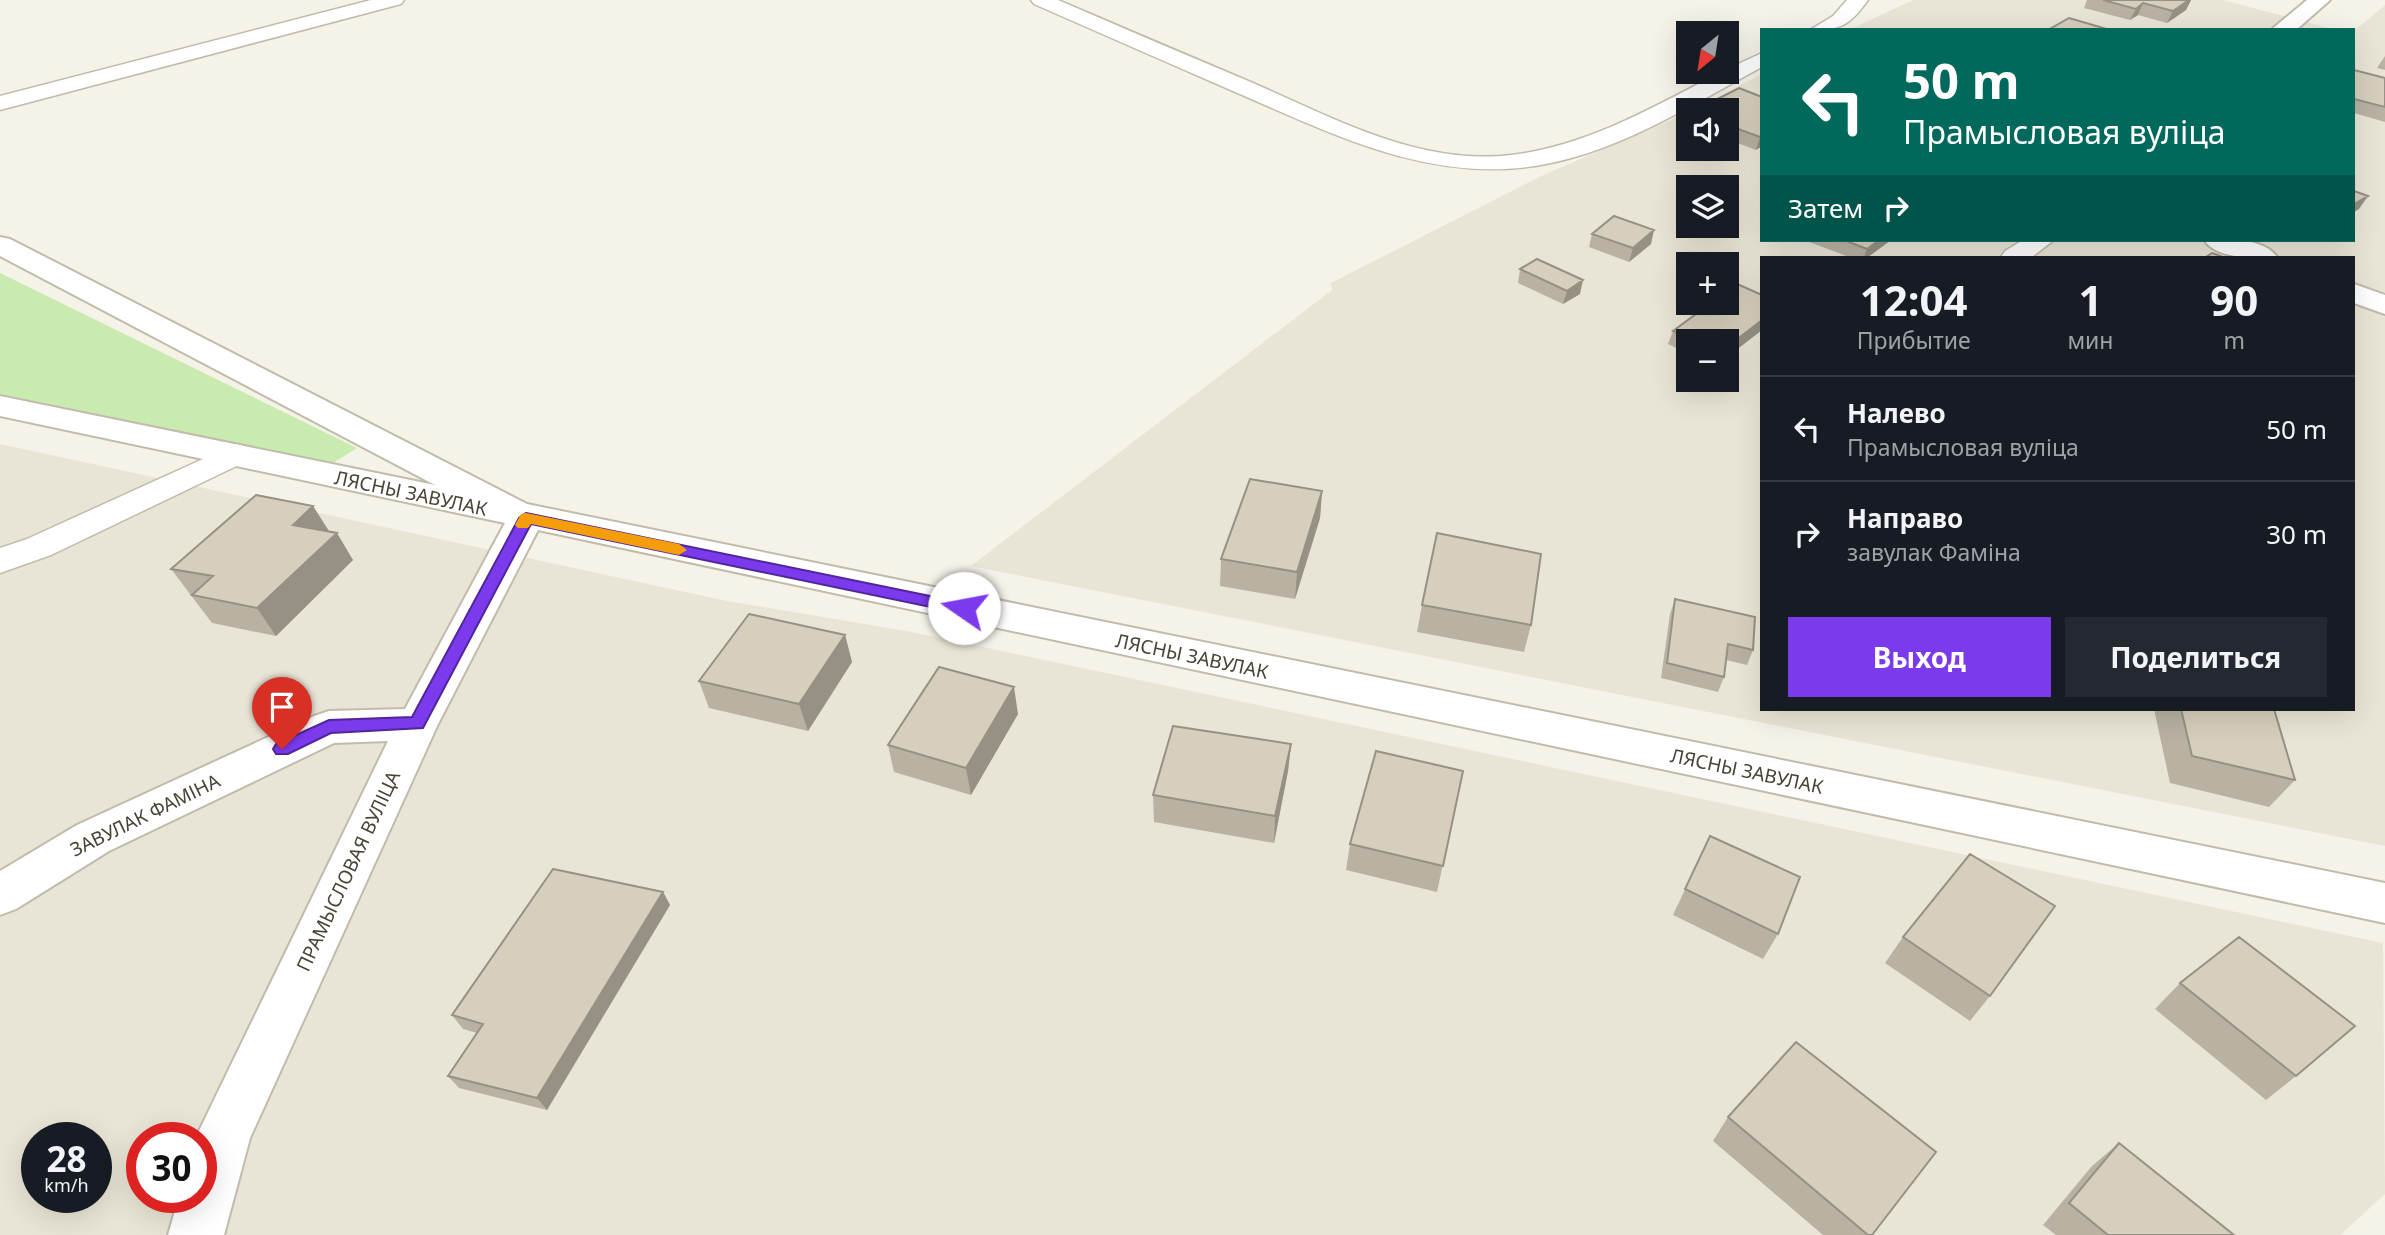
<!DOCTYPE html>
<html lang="ru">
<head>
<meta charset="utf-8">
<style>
  body { margin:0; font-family:"Noto Sans",sans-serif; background:#242831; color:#f1f3f6; height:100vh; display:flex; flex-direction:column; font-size:26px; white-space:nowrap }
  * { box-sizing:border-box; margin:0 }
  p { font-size:23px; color:#9ea1a6 }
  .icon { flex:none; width:38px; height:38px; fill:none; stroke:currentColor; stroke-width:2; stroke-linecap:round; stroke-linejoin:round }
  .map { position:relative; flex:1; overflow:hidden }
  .details { position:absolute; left:1760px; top:256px; width:595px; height:455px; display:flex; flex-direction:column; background:#171b24; border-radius:0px; box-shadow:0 7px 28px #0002 }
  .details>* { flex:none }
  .banner { position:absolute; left:1760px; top:28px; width:595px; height:214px; border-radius:0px; box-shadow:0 7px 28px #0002; background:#00695c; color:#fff; overflow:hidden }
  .needle { width:46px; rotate:210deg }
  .controls { position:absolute; left:1676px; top:21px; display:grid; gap:14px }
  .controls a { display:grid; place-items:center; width:63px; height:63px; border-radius:0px; background:#171b24; box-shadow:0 7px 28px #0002; font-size:35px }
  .speed { position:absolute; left:21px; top:1122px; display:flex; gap:14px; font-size:35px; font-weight:700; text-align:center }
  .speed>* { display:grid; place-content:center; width:91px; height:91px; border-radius:50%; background:#171b24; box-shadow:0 7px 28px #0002; line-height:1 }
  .speed small { font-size:18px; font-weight:400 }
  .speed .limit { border:10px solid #d22; background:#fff; color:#111 }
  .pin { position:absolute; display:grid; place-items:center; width:60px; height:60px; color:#fff; margin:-72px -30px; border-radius:50% 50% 50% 0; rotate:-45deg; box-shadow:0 0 7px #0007 }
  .pin .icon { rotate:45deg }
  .me { position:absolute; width:77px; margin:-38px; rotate:282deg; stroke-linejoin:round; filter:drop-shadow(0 0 5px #0008) }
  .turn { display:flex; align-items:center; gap:24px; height:147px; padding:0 28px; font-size:32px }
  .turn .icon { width:91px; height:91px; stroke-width:2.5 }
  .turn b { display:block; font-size:49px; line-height:60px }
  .then { display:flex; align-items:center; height:66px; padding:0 28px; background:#0003; gap:14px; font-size:26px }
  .eta { display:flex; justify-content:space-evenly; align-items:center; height:119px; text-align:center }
  .eta b { font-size:42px; font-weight:700; line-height:49px }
  .primary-button { display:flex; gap:14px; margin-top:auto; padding:14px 28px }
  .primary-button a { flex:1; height:80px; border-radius:0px; background:#7c3aed; color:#fff; font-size:28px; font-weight:700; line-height:80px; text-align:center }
  .primary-button a+a { background:#242831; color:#f1f3f6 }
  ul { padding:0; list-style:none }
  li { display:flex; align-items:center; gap:21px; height:105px; padding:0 28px; border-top:2px solid #363941 }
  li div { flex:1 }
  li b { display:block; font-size:26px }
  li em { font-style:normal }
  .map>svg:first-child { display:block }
  .residential { fill:#e9e5d6; fill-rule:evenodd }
  .green { fill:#caebaf }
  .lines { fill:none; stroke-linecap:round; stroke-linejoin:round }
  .lane-casing { stroke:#c1bbaa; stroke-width:3 }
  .street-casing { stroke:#c1bbaa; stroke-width:4 }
  .lane { fill:#fff; fill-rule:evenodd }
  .street { fill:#fff; fill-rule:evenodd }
  .wall { fill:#b9b2a3 }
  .shaded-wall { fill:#969184 }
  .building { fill:#d7cfbd; stroke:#969184; stroke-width:2 }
  .route { fill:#7c3aed; stroke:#51269a; stroke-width:2 }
  .slow { fill:#f59e0b }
  .labels { text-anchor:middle; stroke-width:5; stroke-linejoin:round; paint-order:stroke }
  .street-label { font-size:19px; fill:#494336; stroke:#fff }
</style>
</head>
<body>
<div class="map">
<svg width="2385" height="1235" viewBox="0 0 2385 1235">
  <rect width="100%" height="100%" fill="#f5f2e8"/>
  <path class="residential" d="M1913,0H2223L2336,30H1849Z
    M2385,5V846L971,566L1332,290L1331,283L1539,177L1689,112V149H1727V110H1693L1762,74V240H2354V31ZM1689,187H1727V226H1689ZM1762,257H2354V709H1762ZM1689,264H1727V303H1689ZM1689,341H1727V380H1689Z
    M0,444L727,601L912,632L2383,943L2385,1194L2340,1235H0ZM37,1138H96V1197H37ZM142,1138H201V1197H142Z"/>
  <path class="green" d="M0,273L357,448L333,463L0,394Z"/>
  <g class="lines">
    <defs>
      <path id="lane" d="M371,0H404L401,4L0,110V96Z
        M1031,0H1058C1123,28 1188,56 1253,83C1333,118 1420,166 1511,155C1587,146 1654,107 1721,72H1727V69L1762,53V67C1693,104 1624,149 1546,164C1433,186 1333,134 1233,91C1166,62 1100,33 1034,4Z
        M1847,0H1868C1849,26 1841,30 1810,30L1833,16Z
        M2023,240H2054L2032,257H2001L2005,251Z
        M236,444L247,447L252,454L247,461L51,555L0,573V548L27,539Z"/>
      <path id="street" d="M2307,0H2330L2296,30H2271Z
        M0,237L10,239L527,504L2385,883V923L538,530L438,724L250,1138L224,1235H168L179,1197H201V1138H197V1135L388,741L334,743L109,851L16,909L0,915V871L77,825L314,716L329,711L405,709L505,523L0,416V396L435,485L0,256Z
        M2204,240C2226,239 2263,237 2277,257C2255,258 2218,260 2204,240Z
        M2354,284L2385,295V314L2354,303Z"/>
    </defs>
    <use href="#lane" class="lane-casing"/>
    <use href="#street" class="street-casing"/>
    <use href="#lane" class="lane"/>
    <use href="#street" class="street"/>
  </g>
  <path class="wall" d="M2087,0H2191L2186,10L2167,23L2138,15L2130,20L2084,8Z
    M2385,56V70L2377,68Z
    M2354,70L2385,78V122L2354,113Z
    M1762,97V146L1756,150L1727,139V110Z
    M1592,234L1651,244L1629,262L1589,247Z
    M1804,240H1891L1868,257H1849Z
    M1520,269L1580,294L1563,304L1518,283Z
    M1762,295V330L1727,357V341H1689V354L1668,344L1673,331Z
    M1322,491L1320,518L1295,599L1220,586L1221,559Z
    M313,506L329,531L353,560L276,636L212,623L171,569Z
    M1675,599L1753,650L1747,665L1726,660L1724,677L1718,692L1661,678L1670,614Z
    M1422,605L1531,625L1524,652L1417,632Z
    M845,635L852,662L808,731L709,708L699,681Z
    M2154,709H2274L2295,780L2269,807L2170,783Z
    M1018,714L971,795L894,772L888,745Z
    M1291,744L1288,771L1274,843L1154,822L1153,795Z
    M1463,771L1437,892L1346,870L1350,844Z
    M1710,836L1778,934L1763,959L1673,915Z
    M663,892L670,905L547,1110L459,1088L448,1076L477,1033L463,1029L452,1015Z
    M1903,937L1990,996L1970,1021L1885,963Z
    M2180,983L2296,1076L2266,1100L2155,1009Z
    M1728,1117L1872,1235H1823L1713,1141Z
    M2119,1143L2234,1235H2056L2043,1225L2092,1166Z"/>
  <path class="shaded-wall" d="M2189,0H2191L2186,10L2167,23L2173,11Z
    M2143,3L2138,15L2130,20L2136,9Z
    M1762,136V146L1756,150L1760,137Z
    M2368,196L2359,209L2354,212V204Z
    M1654,230L1651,244L1629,262L1633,248Z
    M1879,240H1891L1868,257H1864L1867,249Z
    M1583,280L1580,294L1563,304L1567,291Z
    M1762,320V330L1727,357V347Z
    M1322,491L1320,518L1295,599L1297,572Z
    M313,506L330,533L293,525Z
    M337,533L353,560L276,636L257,608Z
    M845,635L852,662L808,731L799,704Z
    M1014,687L1018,714L971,795L966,768Z
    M1291,744L1288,771L1274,843L1275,816Z
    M663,892L670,905L547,1110L537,1098Z"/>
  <path class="building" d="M2103,0H2189L2173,11L2143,3L2136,9Z
    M2069,18L2110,30H2048Z
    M2354,70L2385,78V107L2354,99Z
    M1739,88L1762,97V136L1760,137L1727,125V110H1696Z
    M2354,191L2368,196L2354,204Z
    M1614,216L1654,230L1633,248L1592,234Z
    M1844,240H1879L1867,249Z
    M2212,253L2223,257H2206Z
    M1537,259L1583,280L1567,291L1520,269Z
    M1737,284L1762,295V320L1727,347V341H1697L1673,331L1711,303H1727V291Z
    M1250,479L1322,491L1297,572L1221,559Z
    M256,495L313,506L293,525L337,533L257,608L192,595L213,576L171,569Z
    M1437,533L1541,554L1531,625L1422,605Z
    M1675,599L1755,617L1753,650L1728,644L1724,677L1667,663Z
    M749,614L845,635L799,704L699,681Z
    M939,667L1014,687L966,768L888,745Z
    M2181,709H2274L2295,780L2192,756Z
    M1173,726L1291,744L1275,816L1153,795Z
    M1376,751L1463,771L1443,866L1350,844Z
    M1710,836L1800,877L1778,934L1685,889Z
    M1970,854L2055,906L1990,996L1903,937Z
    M553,869L663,892L537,1098L448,1076L483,1024L452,1015Z
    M2239,937L2355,1026L2296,1076L2180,983Z
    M1796,1042L1936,1152L1872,1235H1868L1728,1117Z
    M2119,1143L2234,1235H2108L2069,1203Z"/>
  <path class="route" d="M526,513L964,603L972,608L964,614L531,524L423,728L331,733L288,754H276L273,749L276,744L329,720L412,717L519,518Z"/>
  <path class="slow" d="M526,513L679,544L687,550L679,555L531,524L528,528H518L515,525L521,514Z"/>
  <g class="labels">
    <g class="street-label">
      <text transform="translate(411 493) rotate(12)" y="7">ЛЯСНЫ ЗАВУЛАК</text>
      <text transform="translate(1192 656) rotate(12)" y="7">ЛЯСНЫ ЗАВУЛАК</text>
      <text transform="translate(1747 771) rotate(12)" y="7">ЛЯСНЫ ЗАВУЛАК</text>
      <text transform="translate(145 815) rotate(-26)" y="7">ЗАВУЛАК ФАМІНА</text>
      <text transform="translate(348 871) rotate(-65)" y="7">ПРАМЫСЛОВАЯ ВУЛІЦА</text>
    </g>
  </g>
</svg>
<div class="controls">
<a><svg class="needle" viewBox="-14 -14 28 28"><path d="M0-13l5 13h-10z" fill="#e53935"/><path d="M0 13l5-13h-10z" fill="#9ea1a6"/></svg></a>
<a><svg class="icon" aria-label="sound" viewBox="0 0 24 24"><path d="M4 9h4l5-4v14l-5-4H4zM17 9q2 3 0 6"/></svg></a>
<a><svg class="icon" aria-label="layers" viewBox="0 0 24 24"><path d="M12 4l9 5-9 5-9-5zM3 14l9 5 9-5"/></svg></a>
<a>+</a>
<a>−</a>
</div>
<div class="speed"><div>28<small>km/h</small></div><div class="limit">30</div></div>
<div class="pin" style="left:282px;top:749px;background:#d93025"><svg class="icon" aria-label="arrive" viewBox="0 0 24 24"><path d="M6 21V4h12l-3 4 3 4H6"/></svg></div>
<svg class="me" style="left:964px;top:608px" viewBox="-20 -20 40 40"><circle r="19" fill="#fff"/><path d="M0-13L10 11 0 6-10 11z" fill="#7c3aed"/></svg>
<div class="banner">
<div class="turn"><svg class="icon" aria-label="left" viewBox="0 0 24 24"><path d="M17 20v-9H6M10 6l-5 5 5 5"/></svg><div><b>50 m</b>Прамысловая вуліца</div></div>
<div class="then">Затем<svg class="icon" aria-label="right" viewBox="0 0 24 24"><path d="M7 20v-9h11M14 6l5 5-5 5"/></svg></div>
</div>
<section class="details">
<div class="eta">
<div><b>12:04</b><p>Прибытие</p></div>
<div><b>1</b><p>мин</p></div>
<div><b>90</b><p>m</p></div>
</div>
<ul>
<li><svg class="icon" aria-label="left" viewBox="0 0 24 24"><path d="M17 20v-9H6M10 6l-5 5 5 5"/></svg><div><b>Налево</b><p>Прамысловая вуліца</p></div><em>50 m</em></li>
<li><svg class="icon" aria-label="right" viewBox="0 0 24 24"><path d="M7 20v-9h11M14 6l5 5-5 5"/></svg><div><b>Направо</b><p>завулак Фаміна</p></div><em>30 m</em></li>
</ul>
<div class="primary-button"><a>Выход</a><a>Поделиться</a></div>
</section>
</div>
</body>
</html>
